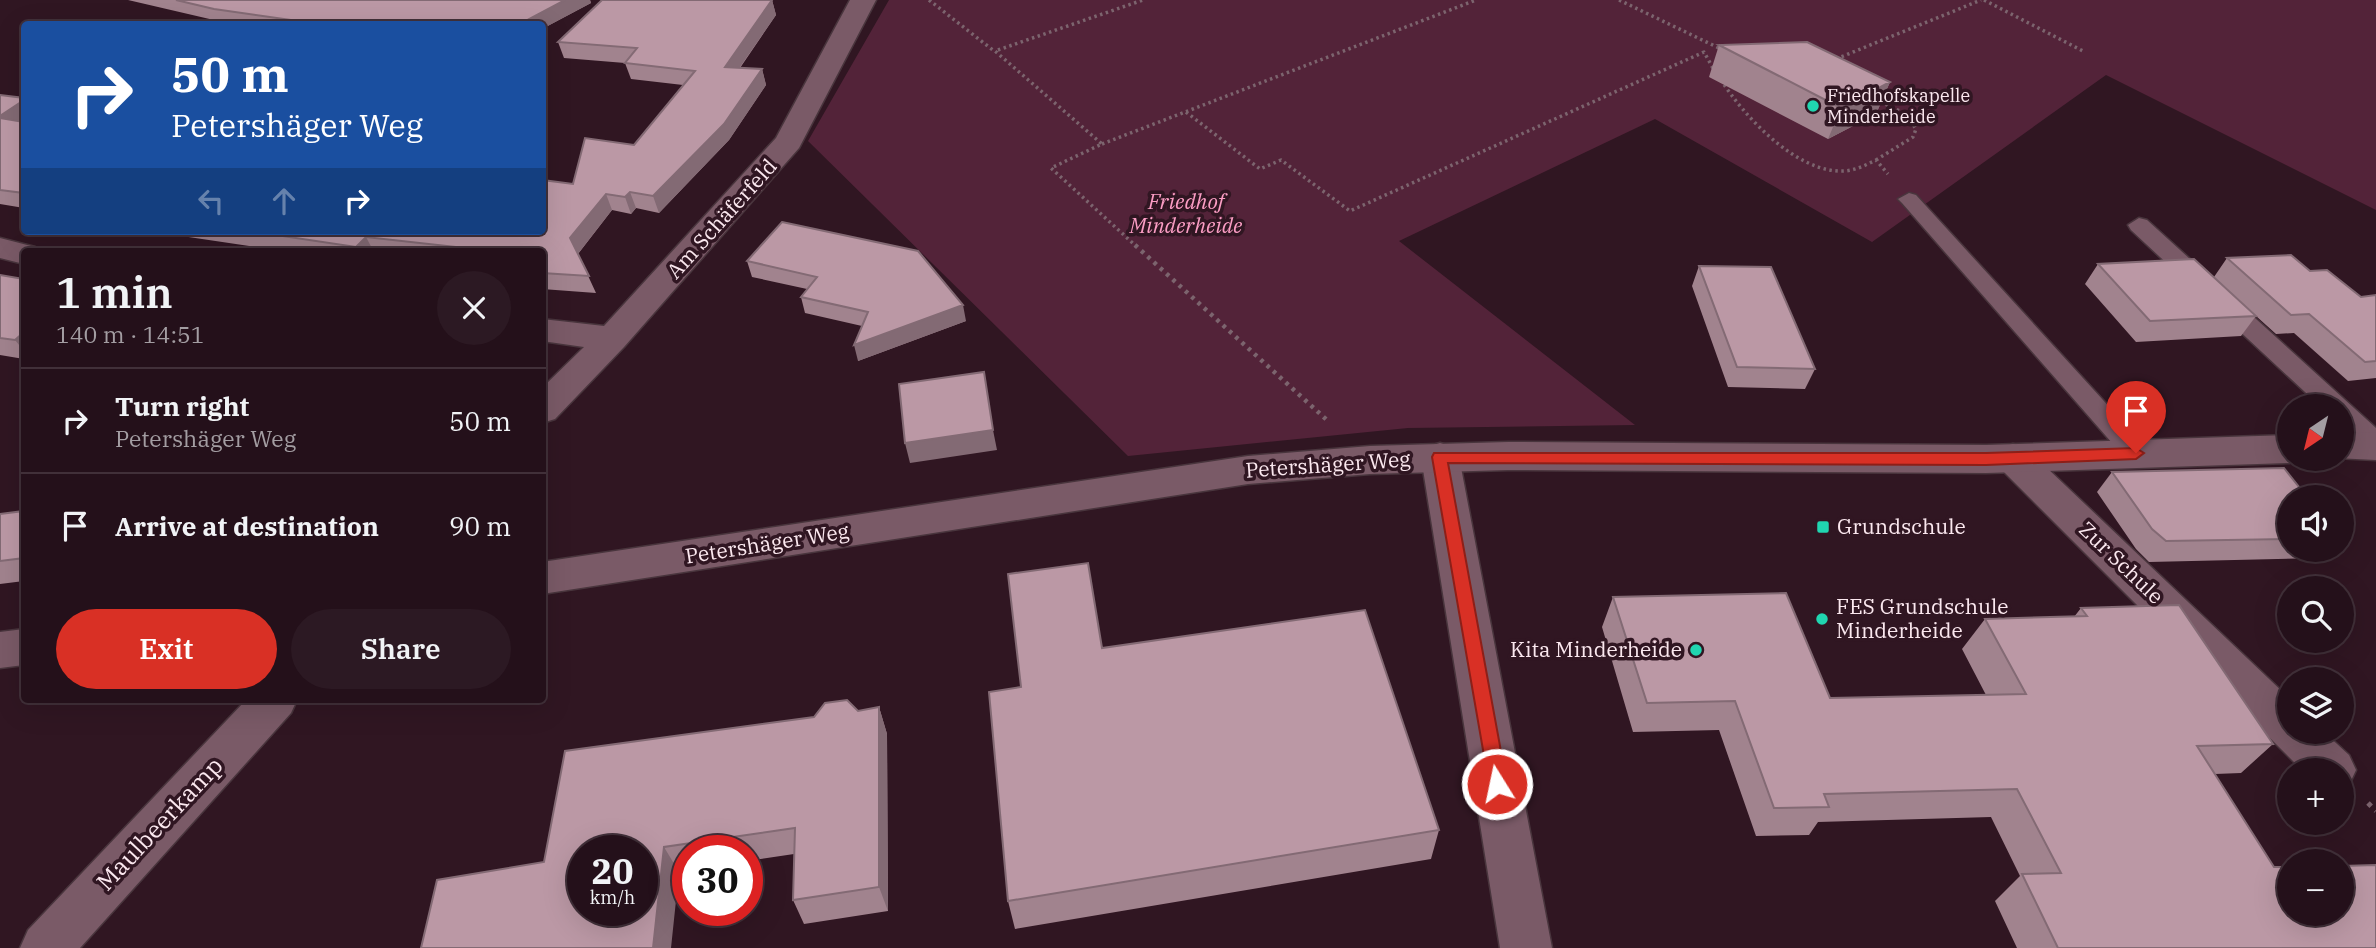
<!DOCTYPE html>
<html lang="en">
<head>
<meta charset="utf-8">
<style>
  body { margin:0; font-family:"IBM Plex Serif",serif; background:#2c1923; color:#f1f3f6; height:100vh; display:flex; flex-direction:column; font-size:26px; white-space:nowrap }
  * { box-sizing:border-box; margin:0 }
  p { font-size:23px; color:#a39da2 }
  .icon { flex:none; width:38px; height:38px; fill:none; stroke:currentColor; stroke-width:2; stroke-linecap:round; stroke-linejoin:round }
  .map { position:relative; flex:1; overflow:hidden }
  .sheet { position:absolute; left:21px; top:248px; width:525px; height:455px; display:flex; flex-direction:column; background:#24101a; border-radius:7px; box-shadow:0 7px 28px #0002,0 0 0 2px #413039 }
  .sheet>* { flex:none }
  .hud { position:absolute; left:21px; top:21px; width:525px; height:214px; border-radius:7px; box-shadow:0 7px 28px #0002,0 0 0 2px #413039; background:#1a4fa0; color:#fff; overflow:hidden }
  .needle { width:46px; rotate:215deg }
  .tools { position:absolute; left:2277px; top:394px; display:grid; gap:14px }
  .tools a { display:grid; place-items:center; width:77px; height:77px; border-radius:50%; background:#24101a; box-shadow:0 7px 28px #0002,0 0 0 2px #413039; font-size:35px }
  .speed { position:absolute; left:567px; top:835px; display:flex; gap:14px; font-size:35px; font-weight:700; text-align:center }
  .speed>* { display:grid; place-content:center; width:91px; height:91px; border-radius:50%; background:#24101a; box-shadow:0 7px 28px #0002,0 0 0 2px #413039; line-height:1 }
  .speed small { font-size:18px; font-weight:400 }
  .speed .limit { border:10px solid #d22; background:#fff; color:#111 }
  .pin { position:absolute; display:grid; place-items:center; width:60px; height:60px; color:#fff; margin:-72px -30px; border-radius:50% 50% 50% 0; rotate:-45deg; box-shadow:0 0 7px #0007 }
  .pin .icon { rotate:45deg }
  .me { position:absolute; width:77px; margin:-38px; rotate:350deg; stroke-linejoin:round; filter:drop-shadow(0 0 5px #0008) }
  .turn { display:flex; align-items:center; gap:24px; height:147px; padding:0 35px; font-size:32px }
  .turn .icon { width:91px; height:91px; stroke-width:2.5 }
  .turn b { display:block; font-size:49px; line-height:60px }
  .lanes { display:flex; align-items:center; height:66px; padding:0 35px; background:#0003; justify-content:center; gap:35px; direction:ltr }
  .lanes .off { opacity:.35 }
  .round { display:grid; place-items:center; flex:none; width:74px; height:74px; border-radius:37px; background:#2c1923 }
  .headline { display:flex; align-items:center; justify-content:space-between; height:119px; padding:0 35px }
  h1 { font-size:42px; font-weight:600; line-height:52px }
  .button { display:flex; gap:14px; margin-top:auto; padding:14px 35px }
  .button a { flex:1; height:80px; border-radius:42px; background:#d93025; color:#fff; font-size:28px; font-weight:600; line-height:80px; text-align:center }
  .button a+a { background:#2c1923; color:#f1f3f6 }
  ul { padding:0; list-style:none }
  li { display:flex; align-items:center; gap:21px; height:105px; padding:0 35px; border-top:2px solid #413039 }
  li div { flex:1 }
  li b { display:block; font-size:26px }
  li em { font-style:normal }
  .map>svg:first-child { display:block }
  .green { fill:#532339 }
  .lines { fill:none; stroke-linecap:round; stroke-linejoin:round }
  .service-casing { stroke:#49353d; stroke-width:3 }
  .minor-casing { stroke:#49353d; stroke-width:3 }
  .tertiary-casing { stroke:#49353d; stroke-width:3 }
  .path-far2 { stroke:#7c646e; stroke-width:3.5; stroke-dasharray:2.5 3.5; stroke-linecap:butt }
  .path-far1 { stroke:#7c646e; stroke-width:4.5; stroke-dasharray:3.5 5; stroke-linecap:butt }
  .path { stroke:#7c646e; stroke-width:5; stroke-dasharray:4.5 6; stroke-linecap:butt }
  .service { fill:#7a5a67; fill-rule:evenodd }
  .minor { fill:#7a5a67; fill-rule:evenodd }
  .tertiary { fill:#7a5a67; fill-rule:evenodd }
  .wall { fill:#a1838e }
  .shaded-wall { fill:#836a74 }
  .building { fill:#bb98a5; stroke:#836a74; stroke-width:2; fill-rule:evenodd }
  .route { fill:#d93025; stroke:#8d1f18; stroke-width:2 }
  .poi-dot { fill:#20d5b0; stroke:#301622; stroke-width:2.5 }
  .labels { text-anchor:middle; stroke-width:7; stroke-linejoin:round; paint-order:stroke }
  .far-poi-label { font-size:18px; fill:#fbe8ef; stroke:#301622; text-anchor:start }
  .park-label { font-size:21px; font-style:italic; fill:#fb9dc4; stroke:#301622 }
  .street-label { font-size:21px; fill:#fbe8ef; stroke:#301622 }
  .poi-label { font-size:21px; fill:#fbe8ef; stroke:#301622; text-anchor:start }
  .near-street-label { font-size:24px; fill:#fbe8ef; stroke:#301622 }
</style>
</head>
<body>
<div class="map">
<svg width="2376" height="948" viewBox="0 0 2376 948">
  <rect width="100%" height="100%" fill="#301622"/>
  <path class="green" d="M889,0H2376V210L2106,75L1872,242L1655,119L1399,241L1635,425L1408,428L1128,456L808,141Z"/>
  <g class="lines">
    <defs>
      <path id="service" d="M1909,193L1916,195L2145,446L2149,453L2145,460L2136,462L2127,460L1902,203L1898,199Z
        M2139,218L2147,220L2376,428V452L2367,449L2342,426V406H2320L2131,230L2128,225Z"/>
      <path id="minor" d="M850,0H876L799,148L624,347L555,419L542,423V388L584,347L542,341V319L604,326L776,138Z
        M0,238L35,247L39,252H24V264L0,258Z
        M1440,443L1453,447L1459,457L1552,948H1500L1421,457L1427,447Z
        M2013,444L2026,448L2289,698V732H2324L2349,755L2356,770L2349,785L2342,787V770H2302L2000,468L1994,458L2000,448Z
        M246,700H297L291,713L80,948H20L28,930Z"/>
      <path id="tertiary" d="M2376,432V460L2335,458H2342V434Z
        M2289,435V458H2302L2289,463L1986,473L1508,470L1370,474L1248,484L542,594V562L1248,456L1370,446L1508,442L1986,445Z
        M24,629V665L0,668V632Z"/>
    </defs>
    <use href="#service" class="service-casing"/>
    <use href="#minor" class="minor-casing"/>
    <use href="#tertiary" class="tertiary-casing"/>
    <path class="path-far2" d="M929,0L994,51
      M1619,0L1723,50
      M1984,0L2085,52
      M1836,59L1981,0
      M1721,80C1744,116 1797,174 1845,171C1856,170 1866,165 1876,160L1888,174
      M1186,112L1260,169L1281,160L1350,211L1704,52L1714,70
      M1102,144L1476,0
      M1876,160L1913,137L1916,129L1906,114L1879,101
      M1137,247L1051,168L1102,144L995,51L1143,0"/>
    <path class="path-far1" d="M1135,245L1328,421"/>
    <path class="path" d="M2368,803L2376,811"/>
    <use href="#service" class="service"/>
    <use href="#minor" class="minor"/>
    <use href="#tertiary" class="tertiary"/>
  </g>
  <path class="wall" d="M128,0H590L591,3L542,29V24H231Z
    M772,0L776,15L740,68L762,69L766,85L729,140L659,213L636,208L631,214L612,210L578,254L596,293L542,289V252H289L148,231H542L573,184L634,145L683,85L631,79L625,63L564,58L558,42Z
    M1719,45L1890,82L1876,114L1828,139L1709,77Z
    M0,95L24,98V208L0,204Z
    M782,222L966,321L858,361L862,326L805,313L801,297L807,289L752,277L747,261Z
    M2227,258L2310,271L2361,297L2376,295V378L2348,381L2294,333L2276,334L2256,316L2241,336L2136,342L2085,284L2098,264L2214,277Z
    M1699,266L1815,369L1805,389L1728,387L1692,286Z
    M0,275L24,279V359L0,355Z
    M2112,472L2289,497V550H2328L2320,558L2149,562L2136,549L2097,492Z
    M24,511V581L0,584V514Z
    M1613,597L1830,698L1986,695L1962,649L1985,619L2074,617L2081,608L2273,744L2241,773L2215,774L2274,867L2376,948H2017L1995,901L2020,876L1991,817L1818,822L1809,835L1756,836L1719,730L1633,732L1602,627Z
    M1102,648L1439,830L1431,859L1015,929L1008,901L1021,687Z
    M879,707L887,734L888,911L804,924L793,900L794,854L747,861V850H688V870L679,872L544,862L858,711Z"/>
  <path class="shaded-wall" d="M565,0H590L591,3L542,29V24H520Z
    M772,0L776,15L729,83L725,67Z
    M762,69L766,85L729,140L659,213L653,196Z
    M1890,82L1876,114L1828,139L1841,108Z
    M24,100V124L0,122V116Z
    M630,192L636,208L631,214L625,197Z
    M606,194L612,210L577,255L570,238Z
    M366,237L374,252H359L356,247Z
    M963,305L966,321L858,361L854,345Z
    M24,332V351L15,340Z
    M993,430L997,450L910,463L905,443Z
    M879,707L887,734L888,911L879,887Z
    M664,847L679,872L671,948H653Z"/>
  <path class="building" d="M176,0H565L520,24H319L214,9Z
    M602,0H772L725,67L762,69L724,124L653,196L630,192L625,197L606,194L570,238L589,276L542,273V252H471L474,249L366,237L356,247L249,231H542V180L573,184L585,138L634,145L695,71L625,63L637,48L558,42Z
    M1807,42L1890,82L1841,108L1719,45Z
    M0,95L24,98V100L0,116Z
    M0,118L24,122V193L0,190Z
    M782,222L918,251L963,305L854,345L868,312L801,297L817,277L747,261Z
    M2291,255L2310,271L2327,270L2361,297L2376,295V361L2365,362L2309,314L2291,315L2227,258Z
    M2194,259L2256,316L2150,321L2098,264Z
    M1699,266L1771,267L1815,369L1737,367Z
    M0,275L24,279V332L15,340L0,338Z
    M984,372L993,430L905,443L899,384Z
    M2284,468L2307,497H2289V539L2166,541L2152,529L2112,472Z
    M24,511V558L0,561V514Z
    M1088,563L1102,648L1365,610L1439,830L1008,901L989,692L1021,687L1008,574Z
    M1786,593L1830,698L2026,694L1985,619L2087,616L2081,608L2179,605L2273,744L2197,746L2274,867H2289V914H2342V866L2376,865V948H2058L2022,874L2061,873L2017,789L1824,794L1829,807L1774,808L1735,701L1647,703L1613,597Z
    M847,700L858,711L879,707V887L793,900L795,828L664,847L653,948H421L437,880L544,862L565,751L814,717L825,703ZM583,850H642V910H583Z"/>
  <path class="route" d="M2136,448L2144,453L2136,459L1986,465L1448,463L1507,784L1504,790L1497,793L1490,790L1432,457L1434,453H1986Z"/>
  <g class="poi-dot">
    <circle cx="1813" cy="106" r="7"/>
    <rect x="1816" y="520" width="14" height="14" rx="3.5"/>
    <circle cx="1822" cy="619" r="7"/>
    <circle cx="1696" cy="650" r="7"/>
  </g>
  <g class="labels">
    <g class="far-poi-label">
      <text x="1827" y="102">Friedhofskapelle<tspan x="1827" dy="21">Minderheide</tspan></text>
    </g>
    <g class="park-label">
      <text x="1186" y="209">Friedhof<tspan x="1186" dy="24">Minderheide</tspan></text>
    </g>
    <g class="street-label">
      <text transform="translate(722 219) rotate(-48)" y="7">Am Schäferfeld</text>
      <text transform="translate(1328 465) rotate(-4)" y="7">Petershäger Weg</text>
      <text transform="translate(767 544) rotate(-9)" y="7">Petershäger Weg</text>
      <text transform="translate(2121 563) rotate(44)" y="7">Zur Schule</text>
    </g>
    <g class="poi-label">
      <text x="1837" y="534">Grundschule</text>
      <text x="1836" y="614">FES Grundschule<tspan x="1836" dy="24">Minderheide</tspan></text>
      <text x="1682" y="657" text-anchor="end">Kita Minderheide</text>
    </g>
    <g class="near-street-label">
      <text transform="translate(160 824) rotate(-47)" y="8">Maulbeerkamp</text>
    </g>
  </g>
</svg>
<div class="tools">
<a><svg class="needle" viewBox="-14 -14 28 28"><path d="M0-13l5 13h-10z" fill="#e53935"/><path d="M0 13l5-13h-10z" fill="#a39da2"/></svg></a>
<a><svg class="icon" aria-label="sound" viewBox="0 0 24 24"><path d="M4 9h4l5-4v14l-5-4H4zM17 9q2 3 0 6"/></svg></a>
<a><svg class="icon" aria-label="search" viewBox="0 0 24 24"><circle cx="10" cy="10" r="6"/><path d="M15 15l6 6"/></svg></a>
<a><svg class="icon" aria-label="layers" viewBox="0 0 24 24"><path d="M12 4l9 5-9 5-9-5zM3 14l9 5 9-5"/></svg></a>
<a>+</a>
<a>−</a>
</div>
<div class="speed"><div>20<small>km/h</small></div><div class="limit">30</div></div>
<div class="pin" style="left:2136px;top:453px;background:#d93025"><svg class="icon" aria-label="arrive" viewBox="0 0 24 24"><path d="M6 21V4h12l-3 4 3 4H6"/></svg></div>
<svg class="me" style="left:1497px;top:784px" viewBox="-20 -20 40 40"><circle r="17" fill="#d93025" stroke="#fff" stroke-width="3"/><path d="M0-11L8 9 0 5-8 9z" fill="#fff"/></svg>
<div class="hud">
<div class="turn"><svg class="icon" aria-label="right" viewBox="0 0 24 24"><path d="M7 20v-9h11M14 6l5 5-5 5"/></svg><div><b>50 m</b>Petershäger Weg</div></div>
<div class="lanes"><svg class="icon off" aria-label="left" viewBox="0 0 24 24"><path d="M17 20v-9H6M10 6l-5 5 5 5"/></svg><svg class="icon off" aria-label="ahead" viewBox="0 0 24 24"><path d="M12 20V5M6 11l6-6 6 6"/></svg><svg class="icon" aria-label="right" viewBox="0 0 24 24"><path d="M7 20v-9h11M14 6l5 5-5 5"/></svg></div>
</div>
<section class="sheet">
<div class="headline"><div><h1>1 min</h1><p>140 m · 14:51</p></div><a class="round"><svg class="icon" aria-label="close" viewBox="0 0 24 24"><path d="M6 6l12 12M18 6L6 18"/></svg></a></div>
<ul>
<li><svg class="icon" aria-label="right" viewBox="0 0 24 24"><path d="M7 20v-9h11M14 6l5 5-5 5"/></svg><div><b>Turn right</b><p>Petershäger Weg</p></div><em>50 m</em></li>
<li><svg class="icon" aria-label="arrive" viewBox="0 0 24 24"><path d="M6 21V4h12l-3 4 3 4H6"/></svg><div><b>Arrive at destination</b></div><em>90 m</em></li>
</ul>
<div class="button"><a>Exit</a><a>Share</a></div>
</section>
</div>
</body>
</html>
